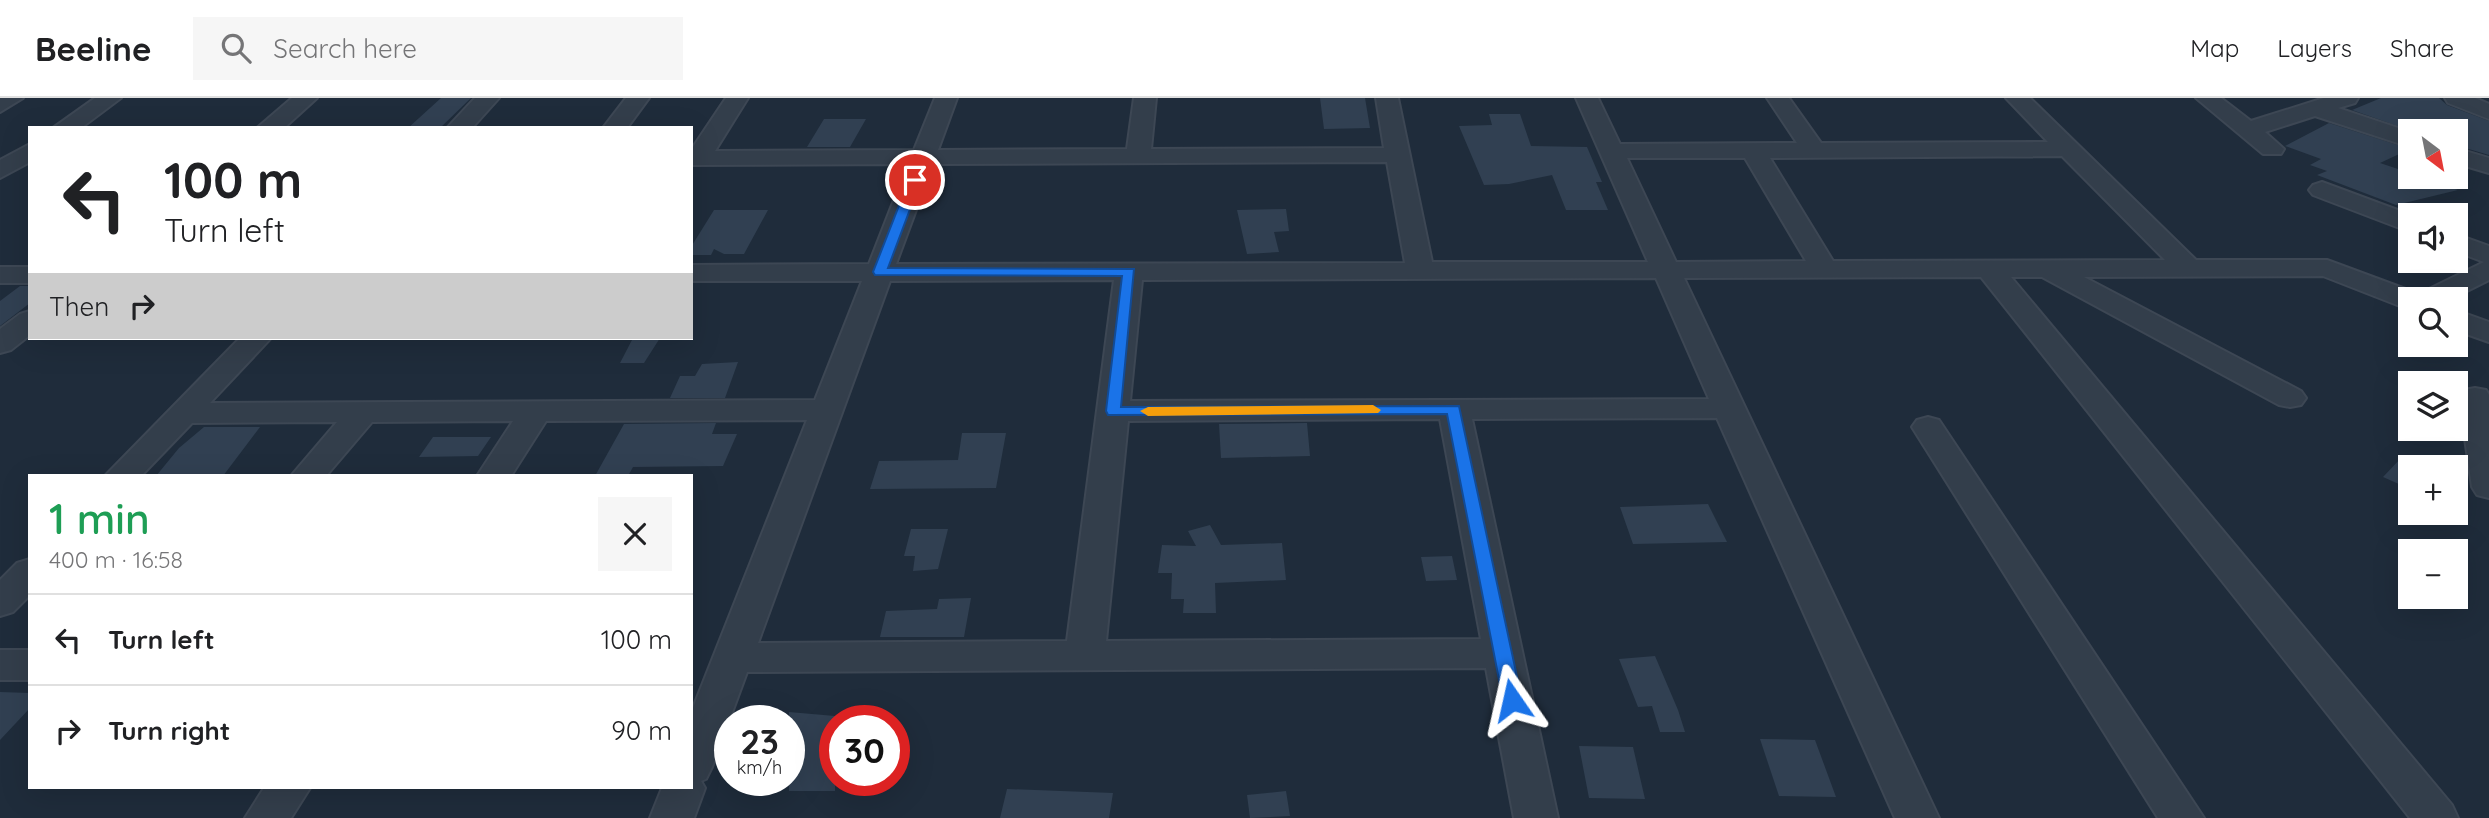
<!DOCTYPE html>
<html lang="en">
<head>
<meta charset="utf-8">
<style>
  body { margin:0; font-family:Quicksand,sans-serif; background:#f6f6f6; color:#202124; height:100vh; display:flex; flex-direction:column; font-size:26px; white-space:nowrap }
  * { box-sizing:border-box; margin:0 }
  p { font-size:23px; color:#757577 }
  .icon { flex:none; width:38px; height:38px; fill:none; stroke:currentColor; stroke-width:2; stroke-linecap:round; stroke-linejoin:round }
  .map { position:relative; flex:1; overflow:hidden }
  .side { position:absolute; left:28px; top:376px; width:665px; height:315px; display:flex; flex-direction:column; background:#fff; border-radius:0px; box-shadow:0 7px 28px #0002 }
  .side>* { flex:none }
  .top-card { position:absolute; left:28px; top:28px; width:665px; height:214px; border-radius:0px; box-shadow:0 7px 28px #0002; background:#fff; color:#202124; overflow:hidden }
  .needle { width:46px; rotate:148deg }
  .fabs { position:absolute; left:2398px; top:21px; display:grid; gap:14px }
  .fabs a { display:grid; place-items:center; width:70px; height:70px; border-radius:0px; background:#fff; box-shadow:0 7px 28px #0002; font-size:35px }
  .speed { position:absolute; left:714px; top:607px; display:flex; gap:14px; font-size:35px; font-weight:700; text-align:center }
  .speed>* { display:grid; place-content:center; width:91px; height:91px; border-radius:50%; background:#fff; box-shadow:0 7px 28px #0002; line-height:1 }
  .speed small { font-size:18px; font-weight:400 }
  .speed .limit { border:10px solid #d22; background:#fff; color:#111 }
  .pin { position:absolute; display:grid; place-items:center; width:60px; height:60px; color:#fff; margin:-30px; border:4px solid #fff; border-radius:50%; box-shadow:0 2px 7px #0007 }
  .me { position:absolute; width:77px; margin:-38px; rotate:349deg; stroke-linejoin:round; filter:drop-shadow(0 0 5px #0008) }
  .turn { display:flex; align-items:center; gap:24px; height:147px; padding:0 21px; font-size:32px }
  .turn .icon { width:91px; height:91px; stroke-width:2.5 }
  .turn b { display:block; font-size:49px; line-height:60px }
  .then { display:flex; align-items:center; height:66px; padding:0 21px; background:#0003; gap:14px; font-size:26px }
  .round { display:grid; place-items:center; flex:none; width:74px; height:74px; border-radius:0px; background:#f6f6f6 }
  .head { display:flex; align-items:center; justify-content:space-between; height:119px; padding:0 21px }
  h1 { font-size:42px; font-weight:600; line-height:52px; color:#1e9e55 }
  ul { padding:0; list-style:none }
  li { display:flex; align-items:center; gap:21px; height:91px; padding:0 21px; border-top:2px solid #e0e0e0 }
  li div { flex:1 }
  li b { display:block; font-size:26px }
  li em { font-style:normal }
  header { display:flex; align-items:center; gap:42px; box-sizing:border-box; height:98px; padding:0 35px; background:#fff; border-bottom:2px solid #e0e0e0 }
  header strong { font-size:33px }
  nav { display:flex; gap:38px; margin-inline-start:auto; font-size:24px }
  .search { width:490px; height:63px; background:#f6f6f6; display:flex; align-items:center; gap:18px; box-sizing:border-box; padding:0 24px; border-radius:0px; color:#757577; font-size:26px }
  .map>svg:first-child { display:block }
  .building { fill:#314052 }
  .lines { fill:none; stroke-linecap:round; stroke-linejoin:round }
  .minor-casing { stroke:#3d4754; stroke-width:4 }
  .minor { fill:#333e4b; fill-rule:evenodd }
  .route { fill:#1a73e8; stroke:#114b97; stroke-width:2 }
  .slow { fill:#f59e0b }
</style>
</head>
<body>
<header>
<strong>Beeline</strong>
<div class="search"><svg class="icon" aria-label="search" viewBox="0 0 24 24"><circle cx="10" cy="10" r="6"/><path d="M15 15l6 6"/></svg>Search here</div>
<nav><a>Map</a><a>Layers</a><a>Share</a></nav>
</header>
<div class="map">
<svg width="2489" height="720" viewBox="0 0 2489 720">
  <rect width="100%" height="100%" fill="#1f2c3b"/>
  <path class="building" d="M441,0H471L440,30H408Z
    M1320,0H1365L1370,30L1324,31Z
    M2381,0H2439L2447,7L2489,23V57L2455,47V33H2412L2352,12Z
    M1489,16H1520L1531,48L1587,49L1602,84H1596L1608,112H1566L1552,77L1509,86L1484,87L1459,28L1492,27Z
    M824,21H866L850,49H807Z
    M2329,25L2410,51L2380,65L2410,75V79H2420L2458,92L2396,107L2317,77L2327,73L2310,67L2321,61L2285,48Z
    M1286,111L1289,133L1274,134L1279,154L1247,156L1237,112Z
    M714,112H768L744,156H724L714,151L711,157H691V149Z
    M20,188H30V205L0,228V203Z
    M633,240H660L644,265H620Z
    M738,264L725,300H670L680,278H695L702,266Z
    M716,325L712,336H737L723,368L633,369L628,378H595L624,326Z
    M1307,325L1310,358L1221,360L1219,326Z
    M204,329H260L223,378H156L179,350Z
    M962,335H1006L996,390L870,391L879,363L958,362Z
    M433,339H491L478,358L419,359Z
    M2402,359L2422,367L2410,369V391L2383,379Z
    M1708,406L1727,444L1633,446L1620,409Z
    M1210,427L1221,447L1282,445L1286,482L1215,485L1216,515H1183L1184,501H1171L1172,475H1158L1162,447L1196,448L1188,433Z
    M911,431H948L938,471L913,473L915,458H904Z
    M1452,458L1457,482L1426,483L1421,459Z
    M971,500L964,539H880L886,513L937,511L939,501Z
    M1655,558L1678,612L1685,634H1660L1652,608L1638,609L1619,561Z
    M0,594L30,595V610L0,642Z
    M789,614L835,618V693H789Z
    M1760,641L1815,642L1836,699L1779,698Z
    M1579,648L1633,649L1645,701L1589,700Z
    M1007,691L1113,695L1109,720H1000Z
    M1286,693L1290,718L1250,720L1247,697Z"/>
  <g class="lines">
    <defs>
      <path id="minor" d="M0,0H23L0,14Z
        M95,0H121L81,30H53Z
        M292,0H317L284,30H257Z
        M475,0H499L472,30H447Z
        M626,0H649L627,30H603Z
        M726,0H748L715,53L914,52L935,0H957L938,52L1127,51L1134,0H1156L1151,51L1384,50L1376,0H1398L1432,164H1648L1576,0H1598L1620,46L1797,45L1767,0H1789L1821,45L2048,44L2006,0H2030L2196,162H2327L2419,196L2484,164L2455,153V136L2489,148V182L2451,201H2410V212L2323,178L2084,179L2301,293L2306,300L2301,307L2290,309L2279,307L2042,179H2011L2452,707L2458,720H2410L1981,179L1684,180L1939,720H1895L1717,320L1472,321L1558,720H1514L1486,570L747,574L712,669L706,681L701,683L705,690L694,720H650L662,690H691V615L807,322L546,323L511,378H477L513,323L372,324L326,378H291L337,324L192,325L141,378H105L240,240H271L210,305L815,302L862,183H691V167L869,166L908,66L691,67V52ZM2062,58L2165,162L1833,163L1770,60ZM1627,60H1745L1806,163L1676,164ZM1387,64L1405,165L896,166L933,66ZM1656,180L1709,301L1130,303L1142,182ZM1114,182L1067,543L758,545L890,183ZM1440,321L1481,541L1106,543L1128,323Z
        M2196,0H2221L2251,23L2324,0H2358L2355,5L2338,10L2410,34V49L2315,18L2265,34L2284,51L2281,56H2263Z
        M2445,0H2475L2489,6V21L2448,5Z
        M30,46V64L0,80V62Z
        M2455,50L2489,60V75L2455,65Z
        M2322,84L2411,117L2410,134L2313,97L2309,92L2313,87Z
        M0,169H30V185H0Z
        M2455,212L2489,224V244L2455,232Z
        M30,213V237L11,252L0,255V231L20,216Z
        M2475,290L2486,292L2489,297V400L2477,397L2472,389L2459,299L2464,292Z
        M1928,319L1939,322L2204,720H2158L1912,329L1917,322Z
        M30,461V497L13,514L0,518V482L17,465Z
        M0,552H30V582H0Z
        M264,690H310L291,720H245Z"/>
    </defs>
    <use href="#minor" class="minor-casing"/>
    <use href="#minor" class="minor"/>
  </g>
  <path class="route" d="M915,79L921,82L888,170L1134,171L1121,309L1459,308L1522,602L1519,607H1506L1503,602L1447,316L1108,317L1106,313L1122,178L875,177L873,174L909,82Z"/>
  <path class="slow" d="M1373,307L1381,312L1378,315L1148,318L1140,313L1148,309Z"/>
</svg>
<div class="fabs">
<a><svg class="needle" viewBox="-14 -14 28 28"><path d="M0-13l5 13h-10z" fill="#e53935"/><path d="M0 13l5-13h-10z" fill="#757577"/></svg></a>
<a><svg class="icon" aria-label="sound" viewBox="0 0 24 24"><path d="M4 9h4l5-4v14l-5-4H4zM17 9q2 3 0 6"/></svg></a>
<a><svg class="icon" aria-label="search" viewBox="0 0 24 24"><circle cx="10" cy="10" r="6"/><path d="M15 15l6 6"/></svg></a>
<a><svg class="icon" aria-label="layers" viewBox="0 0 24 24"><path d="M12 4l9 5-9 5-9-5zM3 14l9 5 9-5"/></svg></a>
<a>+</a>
<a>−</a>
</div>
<div class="speed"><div>23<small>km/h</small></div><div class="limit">30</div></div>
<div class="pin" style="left:915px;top:82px;background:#d93025"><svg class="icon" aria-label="arrive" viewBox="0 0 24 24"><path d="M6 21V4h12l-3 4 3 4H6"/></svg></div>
<svg class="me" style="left:1512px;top:602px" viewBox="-20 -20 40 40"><path d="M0-17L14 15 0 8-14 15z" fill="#1a73e8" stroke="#fff" stroke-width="4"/></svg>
<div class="top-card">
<div class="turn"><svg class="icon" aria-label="left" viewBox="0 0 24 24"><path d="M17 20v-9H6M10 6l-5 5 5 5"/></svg><div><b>100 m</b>Turn left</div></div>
<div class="then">Then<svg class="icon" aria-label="right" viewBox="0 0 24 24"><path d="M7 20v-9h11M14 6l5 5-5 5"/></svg></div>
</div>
<section class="side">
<div class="head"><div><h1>1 min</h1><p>400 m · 16:58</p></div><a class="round"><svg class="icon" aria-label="close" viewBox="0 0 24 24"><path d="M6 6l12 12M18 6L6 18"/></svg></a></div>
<ul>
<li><svg class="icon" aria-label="left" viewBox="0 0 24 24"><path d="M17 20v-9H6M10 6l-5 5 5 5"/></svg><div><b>Turn left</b></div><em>100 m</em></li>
<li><svg class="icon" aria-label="right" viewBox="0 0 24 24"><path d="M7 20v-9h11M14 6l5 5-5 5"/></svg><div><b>Turn right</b></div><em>90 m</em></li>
</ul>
</section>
</div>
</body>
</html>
